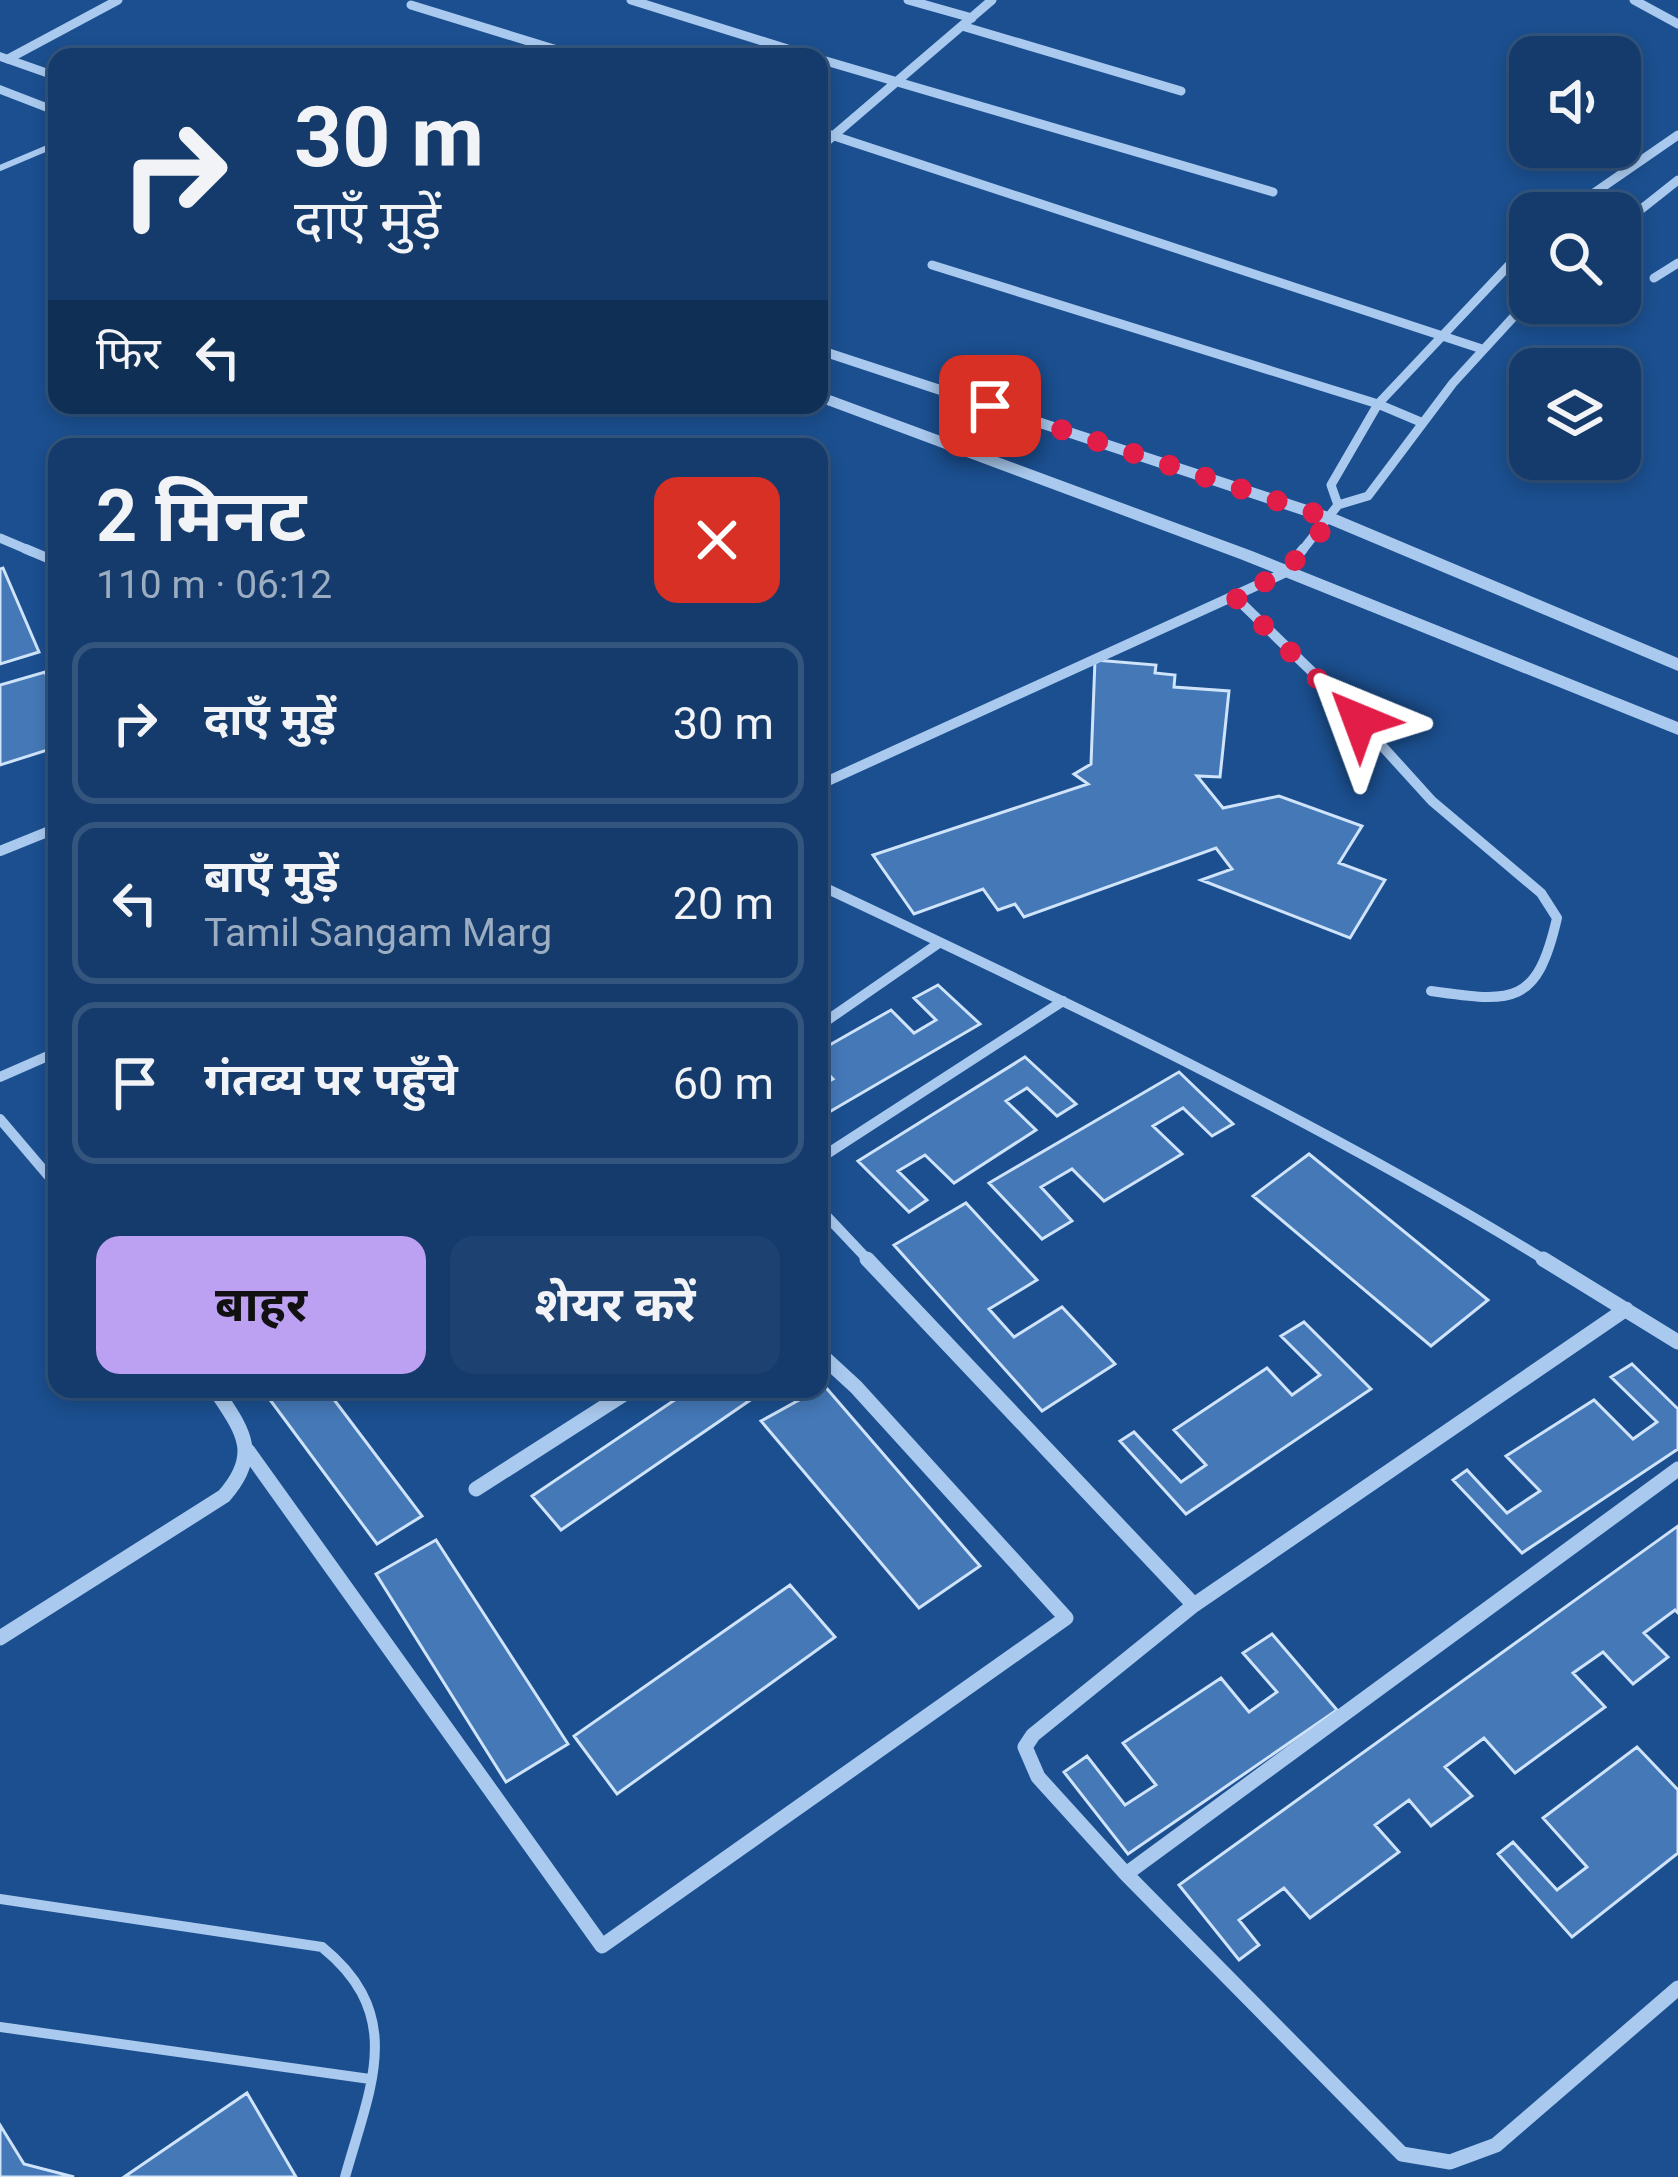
<!DOCTYPE html>
<html lang="hi">
<head>
<meta charset="utf-8">
<style>
  body { margin:0; font-family:Roboto,"Noto Sans Devanagari",sans-serif; background:#1d4271; color:#f1f3f6; height:100vh; display:flex; flex-direction:column; font-size:45px; white-space:nowrap }
  * { box-sizing:border-box; margin:0 }
  p { font-size:39px; color:#9dadc1 }
  .icon { flex:none; width:66px; height:66px; fill:none; stroke:currentColor; stroke-width:2; stroke-linecap:round; stroke-linejoin:round }
  .map { position:relative; flex:1; overflow:hidden }
  .sheet { position:absolute; left:48px; top:438px; width:780px; height:960px; display:flex; flex-direction:column; background:#143b6b; border-radius:24px; box-shadow:0 6px 18px #0003,0 0 0 3px #33557e }
  .sheet>* { flex:none }
  .hud { position:absolute; left:48px; top:48px; width:780px; height:366px; border-radius:24px; box-shadow:0 6px 18px #0003,0 0 0 3px #33557e; background:#143b6b; color:#f1f3f6; overflow:hidden }
  .tools { position:absolute; left:1509px; top:36px; display:grid; gap:24px }
  .tools a { display:grid; place-items:center; width:132px; height:132px; border-radius:24px; background:#143b6b; box-shadow:0 6px 18px #0003,0 0 0 3px #33557e; font-size:60px }
  .pin { position:absolute; display:grid; place-items:center; width:102px; height:102px; color:#fff; margin:-51px; border-radius:24px; box-shadow:0 6px 18px #0006 }
  .me { position:absolute; width:132px; margin:-66px; rotate:316deg; stroke-linejoin:round; filter:drop-shadow(0 0 9px #0008) }
  .turn { display:flex; align-items:center; gap:42px; height:252px; padding:0 48px; font-size:54px }
  .turn .icon { width:156px; height:156px; stroke-width:2.5 }
  .turn b { display:block; font-size:84px; line-height:102px }
  .then { display:flex; align-items:center; height:114px; padding:0 48px; background:#0003; gap:24px; font-size:45px }
  .round { display:grid; place-items:center; flex:none; width:126px; height:126px; border-radius:24px; background:#1d4271 }
  .overview { display:flex; align-items:center; justify-content:space-between; height:204px; padding:0 48px }
  h1 { font-size:72px; font-weight:700; line-height:90px }
  .action { display:flex; gap:24px; margin-top:auto; padding:24px 48px }
  .action a { flex:1; height:138px; border-radius:24px; background:#bca0f2; color:#111; font-size:48px; font-weight:700; line-height:138px; text-align:center }
  .action a+a { background:#1d4271; color:#f1f3f6 }
  ul { padding:0; list-style:none }
  li { display:flex; align-items:center; gap:36px; height:162px; margin:0 24px 18px; padding:0 24px; border:6px solid #33557e; border-radius:24px }
  li div { flex:1 }
  li b { display:block; font-size:45px }
  li em { font-style:normal }
  .map>svg:first-child { display:block }
  .building { fill:#4478b7; stroke:#cfe3fa; stroke-width:3 }
  .lines { fill:none; stroke-linecap:round; stroke-linejoin:round }
  .service-far1 { stroke:#a9c9ee; stroke-width:6 }
  .service { stroke:#a9c9ee; stroke-width:10 }
  .minor-far2 { stroke:#a9c9ee; stroke-width:9 }
  .minor-far1 { stroke:#a9c9ee; stroke-width:10 }
  .minor { stroke:#a9c9ee; stroke-width:15 }
  .tertiary { fill:#a9c9ee; fill-rule:evenodd }
  .route { stroke:#e11d48; stroke-width:21; stroke-dasharray:0 37.8 }
</style>
</head>
<body>
<div class="map">
<svg width="1678" height="2177" viewBox="0 0 1678 2177">
  <rect width="100%" height="100%" fill="#1b4f8f"/>
  <path class="building" d="M3,568L39,652L0,664V569Z
    M1095,660L1156,665L1155,673L1175,675L1174,687L1229,691L1220,777L1197,776L1223,808L1279,796L1362,826L1339,863L1385,880L1350,938L1201,880L1232,869L1216,848L1024,917L1015,904L998,910L983,889L914,914L873,855L1088,784L1074,774L1091,764Z
    M45,672L57,702V747L0,765V685Z
    M938,985L980,1024L819,1118V1087L833,1079L819,1065V1051L891,1010L914,1033L936,1020L914,998Z
    M1025,1057L1076,1104L1057,1116L1027,1088L1006,1101L1036,1130L954,1183L925,1155L898,1171L927,1200L909,1212L858,1161Z
    M1179,1072L1233,1124L1212,1136L1183,1108L1153,1126L1182,1154L1104,1201L1072,1169L1041,1187L1072,1221L1042,1239L989,1183Z
    M1309,1154L1488,1300L1431,1346L1253,1196Z
    M966,1203L1037,1280L989,1309L1014,1337L1062,1307L1115,1364L1042,1411L894,1245Z
    M1304,1322L1371,1389L1186,1514L1120,1441L1134,1432L1181,1482L1206,1465L1174,1430L1267,1368L1292,1395L1320,1375L1281,1336Z
    M1632,1364L1678,1409V1449L1522,1553L1453,1480L1467,1470L1507,1513L1540,1491L1506,1456L1594,1400L1633,1439L1657,1422L1611,1377Z
    M822,1383L980,1566L919,1608L761,1421L819,1389Z
    M262,1389H326L422,1516L377,1544Z
    M691,1389L765,1390L561,1530L532,1496Z
    M1678,1526V1613L1675,1610L1644,1633L1668,1657L1633,1684L1603,1652L1573,1673L1605,1707L1515,1773L1484,1738L1445,1767L1472,1796L1431,1826L1409,1800L1375,1825L1399,1852L1310,1918L1284,1888L1239,1920L1259,1945L1239,1960L1179,1885Z
    M436,1540L568,1744L506,1782L376,1574Z
    M790,1585L835,1637L617,1794L574,1736Z
    M1272,1634L1337,1710L1128,1854L1064,1772L1087,1756L1125,1805L1156,1785L1123,1743L1221,1678L1249,1712L1277,1692L1243,1653Z
    M1637,1747L1678,1790V1853L1572,1937L1498,1854L1513,1842L1557,1890L1587,1867L1543,1818Z
    M247,2093L296,2177H124Z
    M0,2125L24,2164L74,2177H0Z"/>
  <g class="lines">
    <path class="service-far1" d="M0,168L57,144"/>
    <path class="service" d="M0,1899L322,1947C407,2016 370,2087 345,2177
      M0,2027L370,2079"/>
    <path class="minor-far2" d="M631,0L813,57
      M908,0L972,18
      M1634,0L1678,24
      M411,5L580,57
      M962,26L1181,91
      M8,59L118,0
      M819,59L1273,192
      M819,131L1482,349
      M819,148L992,0
      M1565,213L1678,135
      M1620,226L1678,180
      M932,265L1378,404L1423,423
      M1654,278L1678,263
      M1338,505L1331,485L1378,404L1530,243
      M0,538L33,552
      M1301,552L1338,505L1368,496L1453,383L1530,299"/>
    <path class="minor-far1" d="M26,549L57,562
      M1234,596L1334,693L1432,801L1541,893L1557,918C1537,1005 1514,1003 1431,991
      M819,785L1284,573L1303,549
      M0,851L57,828
      M819,885C1067,1002 1314,1118 1548,1262
      M819,1026L939,943
      M0,1077L57,1052
      M0,1119L57,1186
      M819,1159L1063,1001
      M819,1208L870,1262"/>
    <path class="minor" d="M867,1259L1194,1605
      M1543,1259L1678,1342
      M1626,1309L1194,1605L1033,1735L1025,1747L1038,1777L1126,1874L1402,2154L1450,2162L1496,2145L1678,1988
      M248,1451L602,1946L1066,1618L856,1387L819,1353
      M476,1489L632,1389
      M0,1638L224,1496C262,1453 242,1430 215,1389
      M1126,1874L1678,1469"/>
    <path class="tertiary" d="M0,52L57,72V81L0,61Z
      M0,85L57,107V116L0,94Z
      M819,345L1338,515L1678,658V671L1326,523L819,355Z
      M819,391L1252,551L1678,722V735L1240,559L819,402Z"/>
  </g>
  <g class="lines">
    <path class="route" d="M990,406L1332,519L1284,573L1234,596L1359,720"/>
  </g>
</svg>
<div class="tools">
<a><svg class="icon" aria-label="sound" viewBox="0 0 24 24"><path d="M4 9h4l5-4v14l-5-4H4zM17 9q2 3 0 6"/></svg></a>
<a><svg class="icon" aria-label="search" viewBox="0 0 24 24"><circle cx="10" cy="10" r="6"/><path d="M15 15l6 6"/></svg></a>
<a><svg class="icon" aria-label="layers" viewBox="0 0 24 24"><path d="M12 4l9 5-9 5-9-5zM3 14l9 5 9-5"/></svg></a>
</div>
<div class="pin" style="left:990px;top:406px;background:#d93025"><svg class="icon" aria-label="arrive" viewBox="0 0 24 24"><path d="M6 21V4h12l-3 4 3 4H6"/></svg></div>
<svg class="me" style="left:1359px;top:720px" viewBox="-20 -20 40 40"><path d="M0-17L14 15 0 8-14 15z" fill="#e11d48" stroke="#fff" stroke-width="4"/></svg>
<div class="hud">
<div class="turn"><svg class="icon" aria-label="right" viewBox="0 0 24 24"><path d="M7 20v-9h11M14 6l5 5-5 5"/></svg><div><b>30 m</b>दाएँ मुड़ें</div></div>
<div class="then">फिर<svg class="icon" aria-label="left" viewBox="0 0 24 24"><path d="M17 20v-9H6M10 6l-5 5 5 5"/></svg></div>
</div>
<section class="sheet">
<div class="overview"><div><h1>2 मिनट</h1><p>110 m · 06:12</p></div><a class="round" style="background:#d93025;color:#fff"><svg class="icon" aria-label="close" viewBox="0 0 24 24"><path d="M6 6l12 12M18 6L6 18"/></svg></a></div>
<ul>
<li><svg class="icon" aria-label="right" viewBox="0 0 24 24"><path d="M7 20v-9h11M14 6l5 5-5 5"/></svg><div><b>दाएँ मुड़ें</b></div><em>30 m</em></li>
<li><svg class="icon" aria-label="left" viewBox="0 0 24 24"><path d="M17 20v-9H6M10 6l-5 5 5 5"/></svg><div><b>बाएँ मुड़ें</b><p>Tamil Sangam Marg</p></div><em>20 m</em></li>
<li><svg class="icon" aria-label="arrive" viewBox="0 0 24 24"><path d="M6 21V4h12l-3 4 3 4H6"/></svg><div><b>गंतव्य पर पहुँचे</b></div><em>60 m</em></li>
</ul>
<div class="action"><a>बाहर</a><a>शेयर करें</a></div>
</section>
</div>
</body>
</html>
